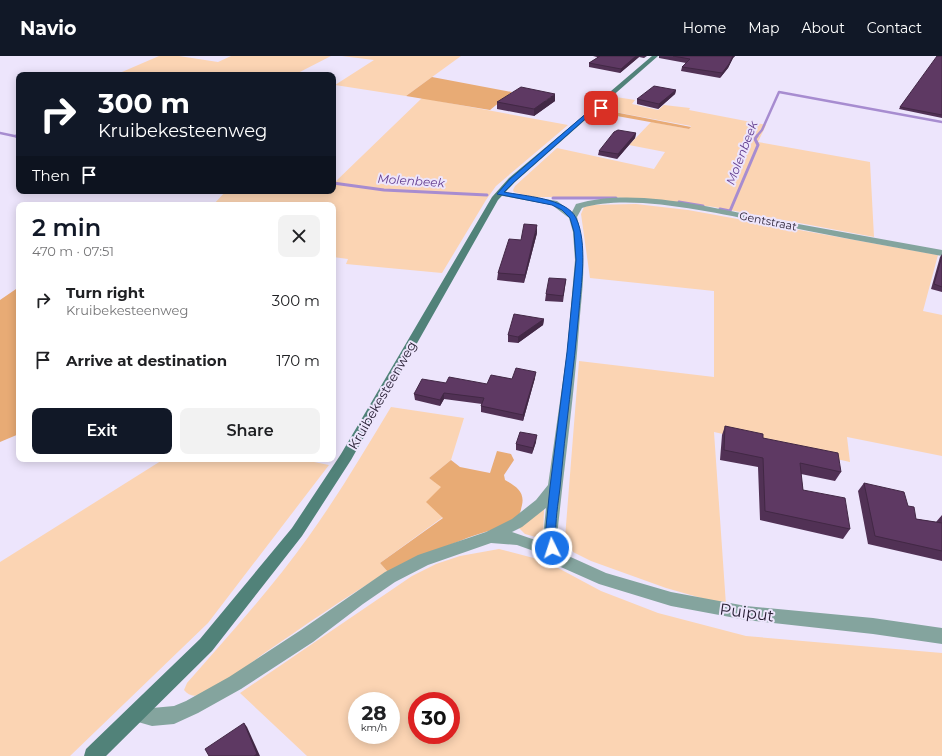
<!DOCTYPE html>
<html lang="en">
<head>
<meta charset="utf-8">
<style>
  body { margin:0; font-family:Montserrat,sans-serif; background:#f2f2f2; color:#202124; height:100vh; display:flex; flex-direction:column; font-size:15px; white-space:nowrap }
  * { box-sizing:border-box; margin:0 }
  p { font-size:13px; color:#757577 }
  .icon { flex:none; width:22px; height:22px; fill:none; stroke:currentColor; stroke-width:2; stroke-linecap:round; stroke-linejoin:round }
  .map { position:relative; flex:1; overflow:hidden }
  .side { position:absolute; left:16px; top:146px; width:320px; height:260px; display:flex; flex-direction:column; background:#fff; border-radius:8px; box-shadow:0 2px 10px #0003 }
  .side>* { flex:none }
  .top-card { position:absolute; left:16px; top:16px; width:320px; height:122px; border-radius:8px; box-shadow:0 2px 10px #0003; background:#111827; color:#fff; overflow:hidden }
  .speed { position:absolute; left:348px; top:636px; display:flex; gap:8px; font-size:20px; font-weight:700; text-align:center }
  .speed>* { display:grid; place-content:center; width:52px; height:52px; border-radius:50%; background:#fff; box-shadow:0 2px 10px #0003; line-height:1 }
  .speed small { font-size:10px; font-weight:400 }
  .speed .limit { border:6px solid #d22; background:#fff; color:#111 }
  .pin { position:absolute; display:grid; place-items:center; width:34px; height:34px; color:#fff; margin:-17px; border-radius:8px; box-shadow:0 2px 6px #0006 }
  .me { position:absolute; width:44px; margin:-22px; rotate:356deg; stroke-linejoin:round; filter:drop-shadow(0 0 3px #0008) }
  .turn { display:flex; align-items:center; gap:14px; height:84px; padding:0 16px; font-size:18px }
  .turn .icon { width:52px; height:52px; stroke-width:2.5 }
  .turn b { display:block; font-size:28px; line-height:34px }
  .then { display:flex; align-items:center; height:38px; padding:0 16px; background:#0003; gap:8px; font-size:15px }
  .round { display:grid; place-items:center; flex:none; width:42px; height:42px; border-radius:8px; background:#f2f2f2 }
  .head { display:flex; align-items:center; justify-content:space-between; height:68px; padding:0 16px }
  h1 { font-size:24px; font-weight:600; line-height:30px; color:#111827 }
  .cta { display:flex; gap:8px; margin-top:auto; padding:8px 16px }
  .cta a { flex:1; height:46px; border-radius:8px; background:#111827; color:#fff; font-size:16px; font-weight:600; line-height:46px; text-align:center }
  .cta a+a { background:#f2f2f2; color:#202124 }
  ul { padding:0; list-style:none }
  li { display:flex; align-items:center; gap:12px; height:60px; padding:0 16px }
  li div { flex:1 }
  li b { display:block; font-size:15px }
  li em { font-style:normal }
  header { display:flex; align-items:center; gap:24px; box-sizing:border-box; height:56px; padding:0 20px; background:#111827; color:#fff }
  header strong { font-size:19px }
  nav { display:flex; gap:22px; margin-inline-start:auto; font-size:14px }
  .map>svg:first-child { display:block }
  .green { fill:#fbd4b3; fill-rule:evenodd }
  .forest { fill:#e8ab75 }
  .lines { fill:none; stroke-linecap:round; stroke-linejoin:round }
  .stream-far1 { stroke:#a78cd0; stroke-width:2.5 }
  .stream { stroke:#a78cd0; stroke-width:3 }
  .street { fill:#84a49e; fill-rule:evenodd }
  .secondary { fill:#518279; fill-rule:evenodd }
  .wall { fill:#513155 }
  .shaded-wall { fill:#422845 }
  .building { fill:#5e3963; stroke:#422845 }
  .route { fill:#1a73e8; stroke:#114b97 }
  .labels { text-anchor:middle; stroke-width:4; stroke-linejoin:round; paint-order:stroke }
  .far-street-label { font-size:11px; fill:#251c31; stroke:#ede5fc }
  .far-water-label { font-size:12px; font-style:italic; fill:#633e8f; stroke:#ede5fc }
  .street-label { font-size:13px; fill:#251c31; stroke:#ede5fc }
  .near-street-label { font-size:16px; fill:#251c31; stroke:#ede5fc }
</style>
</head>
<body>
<header>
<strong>Navio</strong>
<nav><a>Home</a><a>Map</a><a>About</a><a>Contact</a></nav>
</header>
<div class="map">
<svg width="942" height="700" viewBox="0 0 942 700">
  <rect width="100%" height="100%" fill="#ede5fc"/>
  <path class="green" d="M159,0H179L218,6L231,0H331L294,19H115Z
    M342,0H461L406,40L335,29L374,4Z
    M616,41L635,44L632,48L658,54L664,49L690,52L689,54L766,69L758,86L870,106L874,181L714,151L661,144L608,141H532L514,136L513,134L515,130L557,92L654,113L665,96L629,89L651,66L689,73L691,70L604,54Z
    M422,42L568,69L496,130L486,144L442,217L346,208L348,203L333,201V149H213L226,135H333V128Z
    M636,148L688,154L938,199L923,255L942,259V400L847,381L850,406L714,376L726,549L666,532L591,505L573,496L565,482L579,305L714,321V235L590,222L581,158L584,151L589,149Z
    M391,351L464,362L451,404L429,422L441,430L443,461L380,507L388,516C345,541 304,570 263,598C246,611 222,630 202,638C194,641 189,640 184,634L187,627C229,579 272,532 309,480C339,438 365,394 391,351Z
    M164,403H299L329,409L208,567L70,700H0V506Z
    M544,453L543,483L525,478L519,472Z
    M499,493L545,505L601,535L658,557L746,580L942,597V700H307L240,637L412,520L436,508L460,500ZM357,645H391V679H357ZM417,645H451V679H417Z"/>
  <path class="forest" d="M432,21L512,36L490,54L406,40Z
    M604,54L691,71L689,73L600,57Z
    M19,231V378L0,386V244Z
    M497,395L511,398L514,404L504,419L505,424C516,430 525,436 522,449C521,452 521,456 519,458C507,473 483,475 467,482C440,493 414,504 388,516L380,507L443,462L426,446L441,431L429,422L451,404L460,411L490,417Z"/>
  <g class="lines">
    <path class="stream-far1" d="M0,77L19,81
      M756,81L762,74L779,36L942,66"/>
    <path class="stream" d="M16,80L19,81
      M333,127L384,134L487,139
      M553,142H616
      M679,146L703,150
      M720,153L730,155L758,89L755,83L757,80"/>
    <path class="street" d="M497,135L557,145L572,156L576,148C632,131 709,151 765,162C824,173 883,183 942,194V200C882,189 822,178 763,166C713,157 631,137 582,152L577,161C588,200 582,233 579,272C574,342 564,411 557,481L559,490L564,498L606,517L671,536L746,550L873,562L942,572V588L873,578L746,564L671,550L599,528L554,508L531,494L517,489L491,487L428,509L395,526L363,548L313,586L241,633L198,657L174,668L152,670L131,664L128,658L131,652L137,649L152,652L174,650L186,645L229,621L301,574L385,516L418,499L486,476L512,463L536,444L548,429L567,296L575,204L573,176L569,162L552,149L497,139ZM546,452L543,481L544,487L512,476L522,471Z"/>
    <path class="secondary" d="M652,0H658L609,43V47L603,53L593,57L515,126L498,144L351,404L302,480L212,595L106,700H84L86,693L200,583L292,472L341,398L492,141L509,122L589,55L599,51L603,45H598V43L604,41Z"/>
  </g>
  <path class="wall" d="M593,0H647L644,2L639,1L620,17L589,11V7L597,2V1Z
    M659,0H735L733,2L728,12L720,22L681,15L682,11L686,7L659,2Z
    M942,0V62L899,53L900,51Z
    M676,34L675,38L658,53L637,48V43Z
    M555,45L534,60L497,53V46Z
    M636,77L635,82L617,103L598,99L599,95Z
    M537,177L524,227L497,224L498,217L521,184Z
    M942,198V236L931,233L940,201Z
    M566,223L563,246L545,245L546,238Z
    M544,263L543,269L518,287L508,286V279Z
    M535,322L523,365L481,356V350L482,348L444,343L440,350L415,344L414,338L446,327L487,328L512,323Z
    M725,370L763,382L841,416L835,425L801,418L803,434L850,473L843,483L760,464L758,411L720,404L722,379Z
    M536,386L532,398L516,394V388Z
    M864,427L908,450L916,463L936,466L942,459V505L868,488L858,435Z"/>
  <path class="shaded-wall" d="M636,0H639V1L620,17L621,13Z
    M733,0H735L733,2L728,12L720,22L722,17Z
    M676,34L675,38L658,53L659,48Z
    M555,38V45L534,60V53Z
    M636,77L635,82L617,103L618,98Z
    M537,169V177L524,227L525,219Z
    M544,263L543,269L518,287V281Z
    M536,316L535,322L523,365V359Z
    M444,337V343L440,350V344Z
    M537,379L536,386L532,398L533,392Z
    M244,667L247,671L260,700H254Z"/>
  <path class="building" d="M600,0H636L621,13L589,7Z
    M673,0H733L729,8L722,17L682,11L690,3Z
    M937,0H942V59L900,51Z
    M654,30L676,34L659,48L637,43Z
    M521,31L555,38L534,53L497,46Z
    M618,74L636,77L618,98L599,95L614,76Z
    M524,168L537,169L525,219L498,217L509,183L521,184Z
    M942,200V231L934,228Z
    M549,222L566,223L563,240L546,238Z
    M514,258L544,263L518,281L508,279Z
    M516,312L536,316L523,359L481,350L484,342L444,337L440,344L414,338L422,323L446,327L449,321L487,328L491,319L512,323Z
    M725,370L763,378V382L838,397L841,416L800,407L803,434L845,442L850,473L765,455L763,402L724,394Z
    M520,376L537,379L533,392L516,388Z
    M864,427L904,436L908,450L914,451L916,463L942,467V495L875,480Z
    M244,667L257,698L254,700H209L205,693Z"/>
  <path class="route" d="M599,51L603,52L592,57L514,126L504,136C523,140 567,142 576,162C588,187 581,228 579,255C574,314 565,373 560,432C558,448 555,465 556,480C556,486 559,490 556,495L552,496L548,495L545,481L550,431L567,296L576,204L574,176L570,162L562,154L552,149L497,138L510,123L589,55Z"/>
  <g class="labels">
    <g class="far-street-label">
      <text transform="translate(768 165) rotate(11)" y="4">Gentstraat</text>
    </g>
    <g class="far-water-label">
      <text transform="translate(742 97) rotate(-69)" y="4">Molenbeek</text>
      <text transform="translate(411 125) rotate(4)" y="4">Molenbeek</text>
    </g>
    <g class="street-label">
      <text transform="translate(382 339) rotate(-60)" y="5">Kruibekesteenweg</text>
    </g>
    <g class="near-street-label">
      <text transform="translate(747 556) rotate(8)" y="6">Puiput</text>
    </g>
  </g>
</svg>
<div class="speed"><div>28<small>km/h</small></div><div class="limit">30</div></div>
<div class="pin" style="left:601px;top:52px;background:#d93025"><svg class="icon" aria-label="arrive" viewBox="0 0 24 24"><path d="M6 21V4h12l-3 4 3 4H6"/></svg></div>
<svg class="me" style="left:552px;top:492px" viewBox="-20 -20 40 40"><circle r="17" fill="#1a73e8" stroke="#fff" stroke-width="3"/><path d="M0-11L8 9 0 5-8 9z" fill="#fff"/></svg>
<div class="top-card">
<div class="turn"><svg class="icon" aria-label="right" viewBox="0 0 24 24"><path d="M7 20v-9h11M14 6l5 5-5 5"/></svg><div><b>300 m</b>Kruibekesteenweg</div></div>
<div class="then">Then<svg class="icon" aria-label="arrive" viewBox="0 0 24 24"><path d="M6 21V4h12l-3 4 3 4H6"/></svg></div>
</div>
<section class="side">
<div class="head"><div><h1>2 min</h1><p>470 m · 07:51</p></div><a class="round"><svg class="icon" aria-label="close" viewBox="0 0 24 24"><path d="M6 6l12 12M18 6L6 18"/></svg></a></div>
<ul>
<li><svg class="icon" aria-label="right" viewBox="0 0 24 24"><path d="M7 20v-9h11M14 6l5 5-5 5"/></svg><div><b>Turn right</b><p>Kruibekesteenweg</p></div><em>300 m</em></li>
<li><svg class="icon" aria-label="arrive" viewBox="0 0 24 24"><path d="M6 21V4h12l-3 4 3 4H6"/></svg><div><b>Arrive at destination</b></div><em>170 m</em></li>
</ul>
<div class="cta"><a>Exit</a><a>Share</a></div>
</section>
</div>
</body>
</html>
